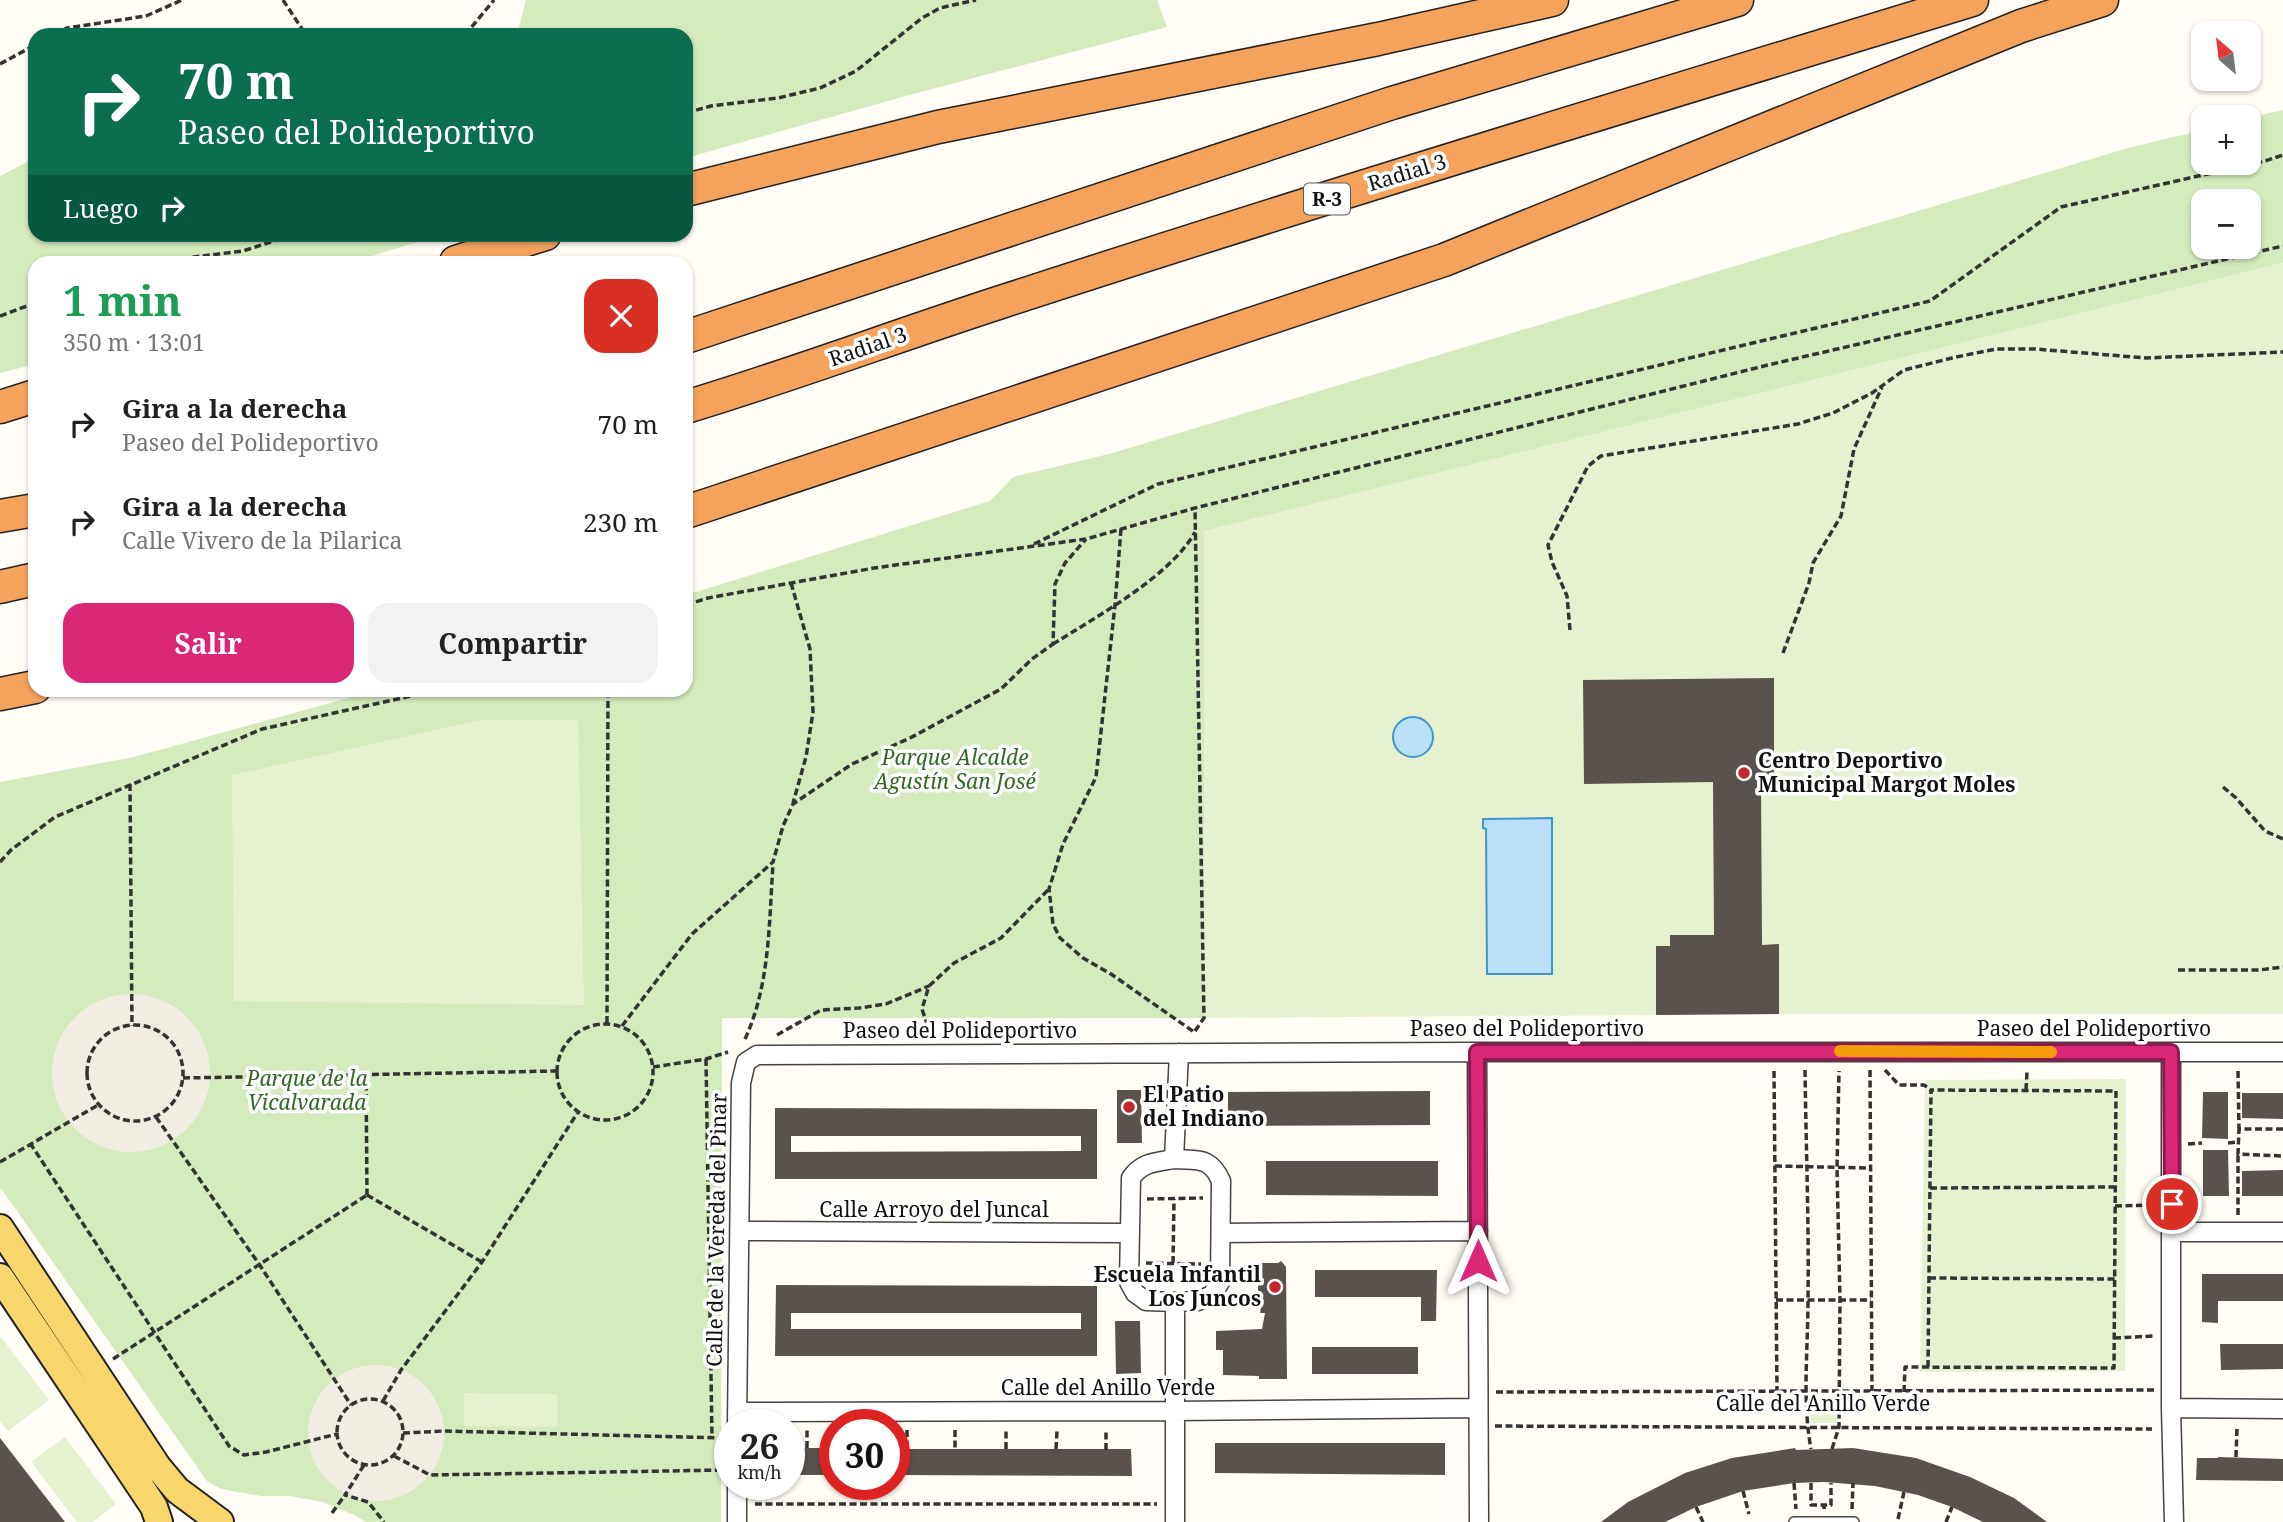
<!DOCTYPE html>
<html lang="es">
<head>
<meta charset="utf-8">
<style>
  body { margin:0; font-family:"Noto Serif",serif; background:#f2f2f2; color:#202124; height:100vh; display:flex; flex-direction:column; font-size:26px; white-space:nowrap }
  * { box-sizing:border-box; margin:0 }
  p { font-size:23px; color:#757577 }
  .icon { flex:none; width:38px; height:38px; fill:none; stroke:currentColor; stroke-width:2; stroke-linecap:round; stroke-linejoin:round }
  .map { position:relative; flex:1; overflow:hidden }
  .sheet { position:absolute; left:28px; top:256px; width:665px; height:441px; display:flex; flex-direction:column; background:#fff; border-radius:21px; box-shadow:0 2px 5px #0004 }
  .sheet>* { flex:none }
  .guide { position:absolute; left:28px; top:28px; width:665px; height:214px; border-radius:21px; box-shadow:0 2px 5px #0004; background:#0b6e4f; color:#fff; overflow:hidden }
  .needle { width:46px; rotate:332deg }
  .fabs { position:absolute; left:2191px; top:21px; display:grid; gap:14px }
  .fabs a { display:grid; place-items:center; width:70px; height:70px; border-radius:14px; background:#fff; box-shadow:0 2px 5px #0004; font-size:35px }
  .speed { position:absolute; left:714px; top:1409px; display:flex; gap:14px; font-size:35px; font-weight:700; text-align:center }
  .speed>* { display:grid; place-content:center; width:91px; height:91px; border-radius:50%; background:#fff; box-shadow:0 2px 5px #0004; line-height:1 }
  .speed small { font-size:18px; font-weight:400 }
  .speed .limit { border:10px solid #d22; background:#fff; color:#111 }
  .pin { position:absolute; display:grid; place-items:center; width:60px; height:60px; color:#fff; margin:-30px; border:4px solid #fff; border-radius:50%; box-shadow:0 2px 7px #0007 }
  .me { position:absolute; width:77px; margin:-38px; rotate:0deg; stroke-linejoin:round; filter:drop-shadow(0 0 5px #0008) }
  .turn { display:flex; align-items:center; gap:24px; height:147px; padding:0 35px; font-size:32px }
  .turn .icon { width:91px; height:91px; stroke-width:2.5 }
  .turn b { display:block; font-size:49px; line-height:60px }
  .then { display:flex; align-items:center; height:66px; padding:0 35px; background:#0003; gap:14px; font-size:26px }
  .round { display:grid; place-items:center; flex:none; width:74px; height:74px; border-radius:21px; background:#f2f2f2 }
  .head { display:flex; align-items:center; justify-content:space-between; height:119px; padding:0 35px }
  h1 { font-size:42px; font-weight:700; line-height:52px; color:#1e9e55 }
  .button { display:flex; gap:14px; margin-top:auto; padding:14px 35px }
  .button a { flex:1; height:80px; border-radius:21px; background:#db2777; color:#fff; font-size:28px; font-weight:700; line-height:80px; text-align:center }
  .button a+a { background:#f2f2f2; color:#202124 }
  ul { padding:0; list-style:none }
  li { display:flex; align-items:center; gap:21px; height:98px; padding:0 35px }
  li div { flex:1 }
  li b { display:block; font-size:26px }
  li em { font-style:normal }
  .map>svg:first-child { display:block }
  .green { fill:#d5ebbd; fill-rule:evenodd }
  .pitch { fill:#e6f2cf }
  .plaza { fill:#f1ede2 }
  .water { fill:#b9e0f7; stroke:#3f96cf; stroke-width:2 }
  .building { fill:#5a524d; fill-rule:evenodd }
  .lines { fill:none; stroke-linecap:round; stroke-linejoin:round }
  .service-casing { stroke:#444; stroke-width:12 }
  .minor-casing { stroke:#444; stroke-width:21 }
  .primary-casing { stroke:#222; stroke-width:30 }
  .motorway-casing { stroke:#222; stroke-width:35 }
  .path { stroke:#333; stroke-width:3.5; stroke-dasharray:7 3.5; stroke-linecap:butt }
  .service { stroke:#fff; stroke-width:9 }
  .minor { stroke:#fff; stroke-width:18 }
  .primary { stroke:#f9d66b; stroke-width:26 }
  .motorway { stroke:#f5a25d; stroke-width:32 }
  .route-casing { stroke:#8e194d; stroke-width:18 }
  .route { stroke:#db2777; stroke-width:12 }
  .slow { stroke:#f59e0b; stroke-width:12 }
  .poi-dot { fill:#c4262e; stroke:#fff; stroke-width:2.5 }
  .labels { text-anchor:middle; stroke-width:7; stroke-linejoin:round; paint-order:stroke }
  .shield { fill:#fff; stroke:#585858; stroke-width:2 }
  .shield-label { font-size:19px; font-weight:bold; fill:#111 }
  .street-label { font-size:21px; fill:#111; stroke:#fff }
  .park-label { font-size:21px; font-style:italic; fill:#2f6b1f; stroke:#fff }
  .poi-label { font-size:21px; font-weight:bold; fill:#111; stroke:#fff; text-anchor:start }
</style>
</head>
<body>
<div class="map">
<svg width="2283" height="1522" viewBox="0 0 2283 1522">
  <rect width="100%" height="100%" fill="#fffdf5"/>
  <path class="green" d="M526,0H1157L1167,27L902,97L686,158V35H517Z
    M2283,110V263L1205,531L1204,1018H722L721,1522H366L354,1515L323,1502L289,1496H261L221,1489L207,1481L0,1187V782L134,757L377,690H686V595L990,501L1013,477L1109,454L2128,148L2203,130V163H2249V118ZM2203,201H2249V247H2203Z
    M35,158V234L440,235L352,262H35V364L0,373V176Z"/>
  <path class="pitch" d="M2283,263V1014H1809L1204,1018V531Z
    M481,720H578L584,1005L234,1001L232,775Z
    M2126,1079L2125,1371L1920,1372L1925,1080Z
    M0,1336L49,1400L8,1431L0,1421Z
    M464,1393L557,1394V1427L464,1426Z
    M1811,1398H1836V1423H1811Z
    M65,1437L116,1504L93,1522H77L31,1462Z"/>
  <path class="plaza" d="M52 1073a79 79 0 1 1 158 0a79 79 0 1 1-158 0Z
    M308 1433a68 68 0 1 1 136 0a68 68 0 1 1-136 0Z"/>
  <path class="water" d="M1393 737a20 20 0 1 1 40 0a20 20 0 1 1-40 0Z
    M1552,818V974H1487L1486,829L1483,828V819Z"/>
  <path class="building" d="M1774,678V784H1761L1762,945L1779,944V1014L1656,1015V946H1670V935H1714L1713,782L1584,784L1583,680Z
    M1117,1090H1141L1142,1143H1117Z
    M1430,1091V1125L1228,1126V1092Z
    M2203,1092H2228V1139L2202,1138Z
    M2242,1093H2283V1119L2242,1118Z
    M775,1108L1097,1109V1179H775ZM791,1136H1081V1151L791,1152Z
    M2203,1150H2228L2229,1196H2203Z
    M1266,1161H1438V1196L1266,1195Z
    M2283,1170V1196H2242V1171Z
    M1281,1261L1286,1267L1287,1379H1259V1376L1223,1375V1350H1216V1331L1262,1329L1265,1313H1260L1261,1307L1258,1302V1263H1278Z
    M1315,1270H1437L1436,1321H1421V1297H1315Z
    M2202,1274H2283V1301H2218V1323L2202,1322Z
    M776,1285L1097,1286V1356H775ZM791,1313H1081V1329H791Z
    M1115,1321H1140L1141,1373L1116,1374Z
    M2220,1344H2283V1369L2221,1370Z
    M1312,1347H1418V1374H1312Z
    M0,1438L65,1522H0Z
    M1215,1443H1445V1475L1215,1473Z
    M789,1448H835V1475H789Z
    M1795,1448L1796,1450L1853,1448L1916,1458L1970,1477L2014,1498L2047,1522H1983L1952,1507L1918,1495L1875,1486L1824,1482L1794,1483L1743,1491L1696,1507L1665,1522H1601L1628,1502L1685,1473L1732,1458Z
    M894,1449H1131L1132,1476L894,1475Z
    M2218,1457L2283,1459V1481L2196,1480L2197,1458H2218Z"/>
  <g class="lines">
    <defs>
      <path id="service" d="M1794,1522H1854"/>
      <path id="minor" d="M1477,1052L1479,1522
        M2171,1052V1408L2174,1522
        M1174,1159C1198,1161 1210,1156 1221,1181L1220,1282L1212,1295L1198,1301L1175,1302L1146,1301L1135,1293L1129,1282L1131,1178C1142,1162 1156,1162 1174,1159Z
        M1174,1159L1179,1053
        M740,1231L1128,1233
        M2172,1232H2283
        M1221,1233L1478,1231
        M2171,1408L2283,1409
        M737,1412L1175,1411L1478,1408
        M737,1424L741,1083L746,1062L757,1055L1477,1052H2283
        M737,1484V1522
        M1175,1522V1302"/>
      <path id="primary" d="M0,1228L157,1466L177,1490L220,1522
        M0,1277L154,1507L159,1522"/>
      <path id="motorway" d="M686,190L938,127L1378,39L1552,0
        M456,262L545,234
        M686,337L1392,103L1737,0
        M0,407L35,396
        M686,407C792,375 896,336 1001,302C1323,197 1648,99 1972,0
        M686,512L1444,260L2021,26L2102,0
        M0,516L35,510
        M0,587L35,579
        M0,694L35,687"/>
    </defs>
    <use href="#service" class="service-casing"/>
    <use href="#minor" class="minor-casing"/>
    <use href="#primary" class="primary-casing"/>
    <use href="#motorway" class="motorway-casing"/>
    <path class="path" d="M283,0L306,35
      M54,35L67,28L146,16L182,0
      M465,35L494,0
      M0,64L35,45
      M686,113L711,106L778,98L820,88L856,71L922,18L940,8L976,0
      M172,262L186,258L243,251L295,234
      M0,316L35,303
      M1121,529L1115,605L1096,777L1063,844L1049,889L1053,924L1060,938L1083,958L1111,974L1194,1032
      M1034,544L1158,484L1930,301L2061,207L2265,161L2283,155
      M791,583L810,649L813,712L806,757L793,803
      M686,605L708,598L874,568L1086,539L1195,508L1768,365L2283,246
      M1570,630L1567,596L1552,562L1548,545L1588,466L1601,456L1798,424L1833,413L1872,393L1904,370L1956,357L1996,349H2035L2146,358L2283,352
      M1053,644C1096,617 1171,576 1195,532
      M1783,653L1809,583L1813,563L1841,516L1854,449L1882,387
      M130,784L132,1026
      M2223,787L2236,798L2265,831L2283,839
      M0,862L11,850L55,817L262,729L438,690
      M2178,970H2259L2283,967
      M607,1023L608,690
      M557 1072a48 48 0 1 1 96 0a48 48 0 1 1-96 0Z
      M87 1073a48 48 0 1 1 96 0a48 48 0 1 1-96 0Z
      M622,1026L692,934L773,862L783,826L793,804L852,764L910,738L1001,689L1032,659L1053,644L1055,584L1065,563L1086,539
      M1195,1031L1204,1018L1195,508
      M777,1035L821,1010L859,1008L886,1004L929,986
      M931,1036L922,1009L929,986L954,963L1001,938L1049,889
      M745,1039C770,985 769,923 773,864
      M706,1059L712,1438
      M653,1067L706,1059L728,1052
      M1805,1070C1806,1147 1809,1223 1808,1300C1808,1350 1802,1400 1811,1449
      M1870,1070L1872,1391
      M1885,1070L1899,1085H1924L1931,1090
      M1774,1071L1777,1392
      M2238,1071L2239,1129
      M366,1073L367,1195
      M183,1078L556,1071
      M2026,1090L2027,1072
      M156,1117L259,1264L351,1405
      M2283,1129H2239L2238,1154L2283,1156
      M30,1143L229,1446L244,1455L266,1452L337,1434
      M2228,1143L2238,1142
      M2188,1144L2202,1143
      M0,1162L98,1105
      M1775,1166L1870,1168
      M1930,1188L2116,1187
      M367,1195L482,1262
      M1147,1199L1203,1198
      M2115,1206L2153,1205
      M2238,1215V1154
      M1146,1263L1201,1264
      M1173,1263L1174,1199
      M1929,1278L2115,1279
      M1776,1300H1871
      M2114,1338L2154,1336
      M113,1359L367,1195
      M1496,1392L2154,1390
      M1904,1392L1905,1367L2114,1368L2116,1091L1931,1090L1928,1367
      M337 1432a33 33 0 1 1 66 0a33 33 0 1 1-66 0Z
      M383,1401L401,1370L482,1262L578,1112
      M1495,1426L2152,1429
      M907,1430V1449
      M955,1430V1449
      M403,1433L444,1431L723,1438
      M807,1448V1429
      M1006,1449V1430
      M1056,1449L1057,1431
      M1832,1449L1839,1427L1840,1300L1837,1168L1839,1071
      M1106,1450V1431
      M394,1456L430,1475L726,1470
      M2236,1457L2237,1428
      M364,1465L345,1495L368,1502L384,1522
      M1794,1483L1796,1509
      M1811,1483V1505H1824
      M1743,1491L1749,1514
      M755,1504H1157
      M1696,1507L1703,1522
      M1824,1509V1505H1831V1483
      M1852,1509L1853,1483
      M332,1513L345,1495
      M1898,1519L1904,1492
      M1946,1522L1952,1507"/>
    <use href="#service" class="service"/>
    <use href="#minor" class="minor"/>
    <use href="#primary" class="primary"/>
    <use href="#motorway" class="motorway"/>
  </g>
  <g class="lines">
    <defs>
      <path id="route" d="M1478,1261L1477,1052H2171L2172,1204"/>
    </defs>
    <use href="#route" class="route-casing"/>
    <use href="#route" class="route"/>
    <path class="slow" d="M1840,1051L2051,1052"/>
  </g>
  <g class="poi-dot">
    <circle cx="1744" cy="773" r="7"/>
    <circle cx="1129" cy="1107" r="7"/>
    <circle cx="1275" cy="1287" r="7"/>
  </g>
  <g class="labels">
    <rect class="shield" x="1304" y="183.5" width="46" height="31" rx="5"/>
    <g class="shield-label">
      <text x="1327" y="206">R-3</text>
    </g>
    <g class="street-label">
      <text transform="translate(1407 173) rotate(-17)" y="7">Radial 3</text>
      <text transform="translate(868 347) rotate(-19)" y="7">Radial 3</text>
      <text x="1527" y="1036">Paseo del Polideportivo</text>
      <text x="2094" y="1036">Paseo del Polideportivo</text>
      <text x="960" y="1038">Paseo del Polideportivo</text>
      <text x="934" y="1217">Calle Arroyo del Juncal</text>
      <text transform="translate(717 1230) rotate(-89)" y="7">Calle de la Vereda del Pinar</text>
      <text x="1108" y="1395">Calle del Anillo Verde</text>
      <text x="1823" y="1411">Calle del Anillo Verde</text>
    </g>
    <g class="park-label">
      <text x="955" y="765">Parque Alcalde<tspan x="955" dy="24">Agustín San José</tspan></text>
      <text x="307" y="1086">Parque de la<tspan x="307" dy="24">Vicalvarada</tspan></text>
    </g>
    <g class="poi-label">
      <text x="1758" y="768">Centro Deportivo<tspan x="1758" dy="24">Municipal Margot Moles</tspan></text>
      <text x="1143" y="1102">El Patio<tspan x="1143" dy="24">del Indiano</tspan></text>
      <text x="1261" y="1282" text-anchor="end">Escuela Infantil<tspan x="1261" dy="24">Los Juncos</tspan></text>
    </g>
  </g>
</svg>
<div class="fabs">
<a><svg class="needle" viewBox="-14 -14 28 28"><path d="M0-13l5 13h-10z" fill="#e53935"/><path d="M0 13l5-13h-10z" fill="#757577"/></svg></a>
<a>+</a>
<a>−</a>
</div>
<div class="speed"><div>26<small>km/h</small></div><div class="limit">30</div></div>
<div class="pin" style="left:2172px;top:1204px;background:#d93025"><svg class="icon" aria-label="arrive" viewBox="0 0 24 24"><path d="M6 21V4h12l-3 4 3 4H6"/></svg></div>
<svg class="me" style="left:1478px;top:1261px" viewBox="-20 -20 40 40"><path d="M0-17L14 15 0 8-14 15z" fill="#db2777" stroke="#fff" stroke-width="4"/></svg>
<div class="guide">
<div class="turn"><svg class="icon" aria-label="right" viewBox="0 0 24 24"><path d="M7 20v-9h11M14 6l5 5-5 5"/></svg><div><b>70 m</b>Paseo del Polideportivo</div></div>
<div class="then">Luego<svg class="icon" aria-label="right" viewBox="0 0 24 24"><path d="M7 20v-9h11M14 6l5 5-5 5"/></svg></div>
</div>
<section class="sheet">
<div class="head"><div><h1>1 min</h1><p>350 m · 13:01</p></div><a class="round" style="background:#d93025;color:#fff"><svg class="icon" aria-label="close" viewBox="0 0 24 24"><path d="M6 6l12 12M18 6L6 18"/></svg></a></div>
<ul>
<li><svg class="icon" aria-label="right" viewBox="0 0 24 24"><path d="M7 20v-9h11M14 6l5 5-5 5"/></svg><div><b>Gira a la derecha</b><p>Paseo del Polideportivo</p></div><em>70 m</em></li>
<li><svg class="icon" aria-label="right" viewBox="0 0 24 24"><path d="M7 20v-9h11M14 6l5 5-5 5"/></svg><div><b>Gira a la derecha</b><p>Calle Vivero de la Pilarica</p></div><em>230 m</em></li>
</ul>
<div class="button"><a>Salir</a><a>Compartir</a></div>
</section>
</div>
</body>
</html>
